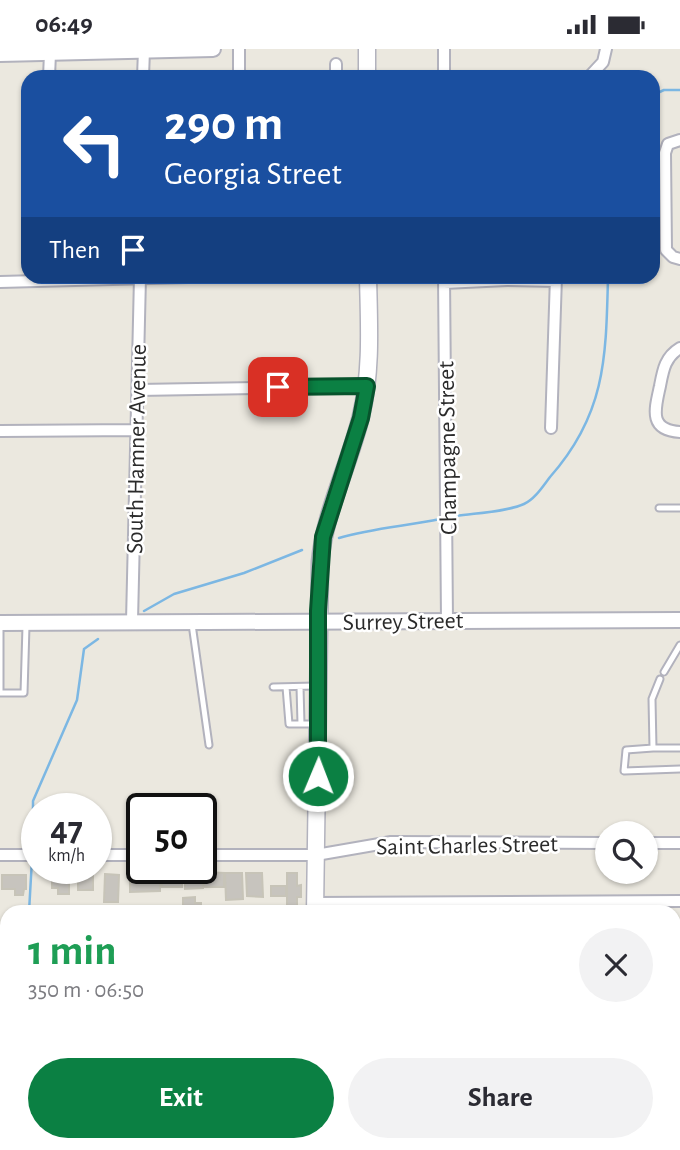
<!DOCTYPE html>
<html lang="en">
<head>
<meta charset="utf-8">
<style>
  body { margin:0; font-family:"Alegreya Sans",sans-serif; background:#f2f2f3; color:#2b2b33; height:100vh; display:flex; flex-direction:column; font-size:26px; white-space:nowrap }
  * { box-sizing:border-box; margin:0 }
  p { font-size:23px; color:#7c7c81 }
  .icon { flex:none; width:38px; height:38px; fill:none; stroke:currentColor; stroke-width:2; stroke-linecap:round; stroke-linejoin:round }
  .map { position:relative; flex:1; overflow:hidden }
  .sheet { position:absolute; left:0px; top:856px; width:681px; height:247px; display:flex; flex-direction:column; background:#fff; border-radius:21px 21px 0 0; box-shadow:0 2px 5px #0004 }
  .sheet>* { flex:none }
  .banner { position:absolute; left:21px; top:21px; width:639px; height:214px; border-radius:21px; box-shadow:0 2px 5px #0004; background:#1a4fa0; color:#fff; overflow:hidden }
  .controls { position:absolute; left:595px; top:772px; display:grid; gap:14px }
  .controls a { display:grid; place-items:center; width:63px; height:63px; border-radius:50%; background:#fff; box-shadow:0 2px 5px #0004; font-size:35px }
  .speed { position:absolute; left:21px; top:744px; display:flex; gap:14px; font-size:35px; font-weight:700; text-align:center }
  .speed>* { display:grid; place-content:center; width:91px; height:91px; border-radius:50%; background:#fff; box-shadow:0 2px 5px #0004; line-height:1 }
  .speed small { font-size:18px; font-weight:400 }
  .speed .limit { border:4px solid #111; border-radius:10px; background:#fff; color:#111 }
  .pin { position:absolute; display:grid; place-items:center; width:60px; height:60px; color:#fff; margin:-30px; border-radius:14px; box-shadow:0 4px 10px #0006 }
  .me { position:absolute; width:77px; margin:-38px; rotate:1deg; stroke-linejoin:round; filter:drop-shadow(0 0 5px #0008) }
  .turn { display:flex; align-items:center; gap:24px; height:147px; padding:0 28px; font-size:32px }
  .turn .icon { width:91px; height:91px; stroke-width:2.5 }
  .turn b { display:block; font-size:49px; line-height:60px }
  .then { display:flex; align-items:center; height:66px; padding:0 28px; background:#0003; gap:14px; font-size:26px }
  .round { display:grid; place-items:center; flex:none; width:74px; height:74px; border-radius:37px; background:#f2f2f3 }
  .headline { display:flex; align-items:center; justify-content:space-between; height:119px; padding:0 28px }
  h1 { font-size:42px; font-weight:700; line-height:52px; color:#1e9e55 }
  .cta { display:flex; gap:14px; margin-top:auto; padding:14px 28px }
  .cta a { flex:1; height:80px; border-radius:42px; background:#0b8043; color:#fff; font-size:28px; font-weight:700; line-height:80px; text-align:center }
  .cta a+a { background:#f2f2f3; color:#2b2b33 }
  .status { display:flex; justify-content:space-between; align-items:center; height:49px; padding:0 35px; background:#fff; direction:ltr }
  .status svg { height:19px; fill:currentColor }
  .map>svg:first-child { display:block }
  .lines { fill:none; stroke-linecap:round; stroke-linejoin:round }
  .stream { stroke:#7cb7e3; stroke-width:2.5 }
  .building { fill:#c7c4be; stroke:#c7c4b8; stroke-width:2 }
  .service-casing { stroke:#b2b2bd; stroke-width:9 }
  .minor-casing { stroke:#b2b2bd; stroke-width:14 }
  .tertiary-casing { stroke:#b2b2bd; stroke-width:18 }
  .secondary-casing { stroke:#b2b2bd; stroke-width:19 }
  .service { stroke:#fff; stroke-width:5 }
  .minor { stroke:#fff; stroke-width:10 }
  .tertiary { stroke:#fff; stroke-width:14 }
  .secondary { stroke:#fff; stroke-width:16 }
  .route-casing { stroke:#07532c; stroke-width:18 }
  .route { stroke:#0b8043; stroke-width:12 }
  .labels { text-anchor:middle; stroke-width:5; stroke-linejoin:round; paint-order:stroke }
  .street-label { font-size:24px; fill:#2b2b2b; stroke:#fff }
</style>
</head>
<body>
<div class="status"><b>06:49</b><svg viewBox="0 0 49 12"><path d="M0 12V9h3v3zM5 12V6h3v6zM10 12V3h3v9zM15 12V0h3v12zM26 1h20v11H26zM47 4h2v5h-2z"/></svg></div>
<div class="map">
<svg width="680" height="1101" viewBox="0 0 680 1101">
  <rect width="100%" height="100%" fill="#ebe8df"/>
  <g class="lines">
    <path class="stream" d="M653,46L664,41H680
      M456,467C476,464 506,463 524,455C535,450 543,437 550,428C606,365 606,308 608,228
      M339,489C372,479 407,477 440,470
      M144,562L174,545L244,524L302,501
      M33,804V752L77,651L84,600L98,590
      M29,863L32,810
      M19,1101L20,1096"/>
  </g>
  <path class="building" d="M203,822V839L185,840V823Z
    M204,823L224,824V838H204Z
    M160,824V842L130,843V825Z
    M225,824H242L243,850L226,851Z
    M246,824H262L263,848L247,847Z
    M287,824H297V837L301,836V848H297V863H287Z
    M52,825H69V845H58V839H52Z
    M78,825H93V841H78Z
    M105,825L119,826L118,853H104Z
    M162,825H182V838H162Z
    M2,826H26V840H24L23,846H15V840H2Z
    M271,837H286V847H271Z
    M195,848V854H201V863H183V849Z
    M0,944H7V954H4V961H0V965Z
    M3,1013H7V1030H4Z
    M519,1096H544L539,1101H515Z
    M552,1096H577L572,1101H547Z
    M586,1096H626L621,1101H582Z"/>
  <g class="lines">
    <defs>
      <path id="service" d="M659,459H680
        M192,575L209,696
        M0,576V644H24L26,577
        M664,623L680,596
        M660,630L652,650L653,699H680
        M273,638L315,637
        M286,638L289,675H315
        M300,638L301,675
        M653,699L626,701L624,722L680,720
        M488,1101L489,1096
        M495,1101L500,1096
        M651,1101V1096
        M676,1101L680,1092"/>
      <path id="minor" d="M444,0V28
        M49,28L50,4
        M143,28L144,1
        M239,28V0
        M336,28V15
        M589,28L603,13L606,0
        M680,91L668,95L665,104L666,201L673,208L680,210
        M444,228L447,571
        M0,233L188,228
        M444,234L507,231L556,232
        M680,299C665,308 663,321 660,337C655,360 648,381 680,383
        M138,341L367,337
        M551,379L556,228
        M0,382L137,381
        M132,572L140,228
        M646,794H680
        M0,806H37
        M96,806H142
        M201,806H316L391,793L607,794
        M314,854L680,852
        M0,924H7
        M674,1021H680
        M0,1048H7
        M171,1096V1101
        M474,1096V1101"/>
      <path id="tertiary" d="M0,5L213,0
        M0,574L680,571"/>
      <path id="secondary" d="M367,0V28
        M315,863L320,513C325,461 349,417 361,367C372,321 369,275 368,228
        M314,1096V1101"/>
    </defs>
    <use href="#service" class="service-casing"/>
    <use href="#minor" class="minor-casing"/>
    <use href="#tertiary" class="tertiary-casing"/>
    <use href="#secondary" class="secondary-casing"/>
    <use href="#service" class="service"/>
    <use href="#minor" class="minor"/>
    <use href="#tertiary" class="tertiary"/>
    <use href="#secondary" class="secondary"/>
  </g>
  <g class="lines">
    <defs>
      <path id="route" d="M278,338L367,337L361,369L323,488L318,562V727"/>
    </defs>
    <use href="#route" class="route-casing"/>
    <use href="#route" class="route"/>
  </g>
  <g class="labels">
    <g class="street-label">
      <text transform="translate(447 399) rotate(-91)" y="8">Champagne Street</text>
      <text transform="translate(136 400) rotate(-89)" y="8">South Hamner Avenue</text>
      <text transform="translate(403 572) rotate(-1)" y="8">Surrey Street</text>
      <text transform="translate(467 796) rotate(-1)" y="8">Saint Charles Street</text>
    </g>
  </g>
</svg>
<div class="controls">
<a><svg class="icon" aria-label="search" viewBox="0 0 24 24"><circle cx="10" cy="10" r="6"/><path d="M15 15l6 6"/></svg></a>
</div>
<div class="speed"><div>47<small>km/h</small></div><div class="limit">50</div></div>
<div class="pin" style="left:278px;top:338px;background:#d93025"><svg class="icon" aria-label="arrive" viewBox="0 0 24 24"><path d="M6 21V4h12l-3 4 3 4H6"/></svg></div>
<svg class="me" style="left:318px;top:727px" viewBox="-20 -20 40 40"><circle r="17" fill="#0b8043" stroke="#fff" stroke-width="3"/><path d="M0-11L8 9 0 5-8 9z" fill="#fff"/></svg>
<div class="banner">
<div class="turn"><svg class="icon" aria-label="left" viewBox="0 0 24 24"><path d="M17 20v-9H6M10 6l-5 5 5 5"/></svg><div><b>290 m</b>Georgia Street</div></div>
<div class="then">Then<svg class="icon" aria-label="arrive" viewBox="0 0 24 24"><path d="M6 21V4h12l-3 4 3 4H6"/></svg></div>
</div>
<section class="sheet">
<div class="headline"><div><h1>1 min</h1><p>350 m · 06:50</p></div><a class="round"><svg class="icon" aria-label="close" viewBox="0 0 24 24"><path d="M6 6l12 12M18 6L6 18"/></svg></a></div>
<div class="cta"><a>Exit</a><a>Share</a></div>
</section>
</div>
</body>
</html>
